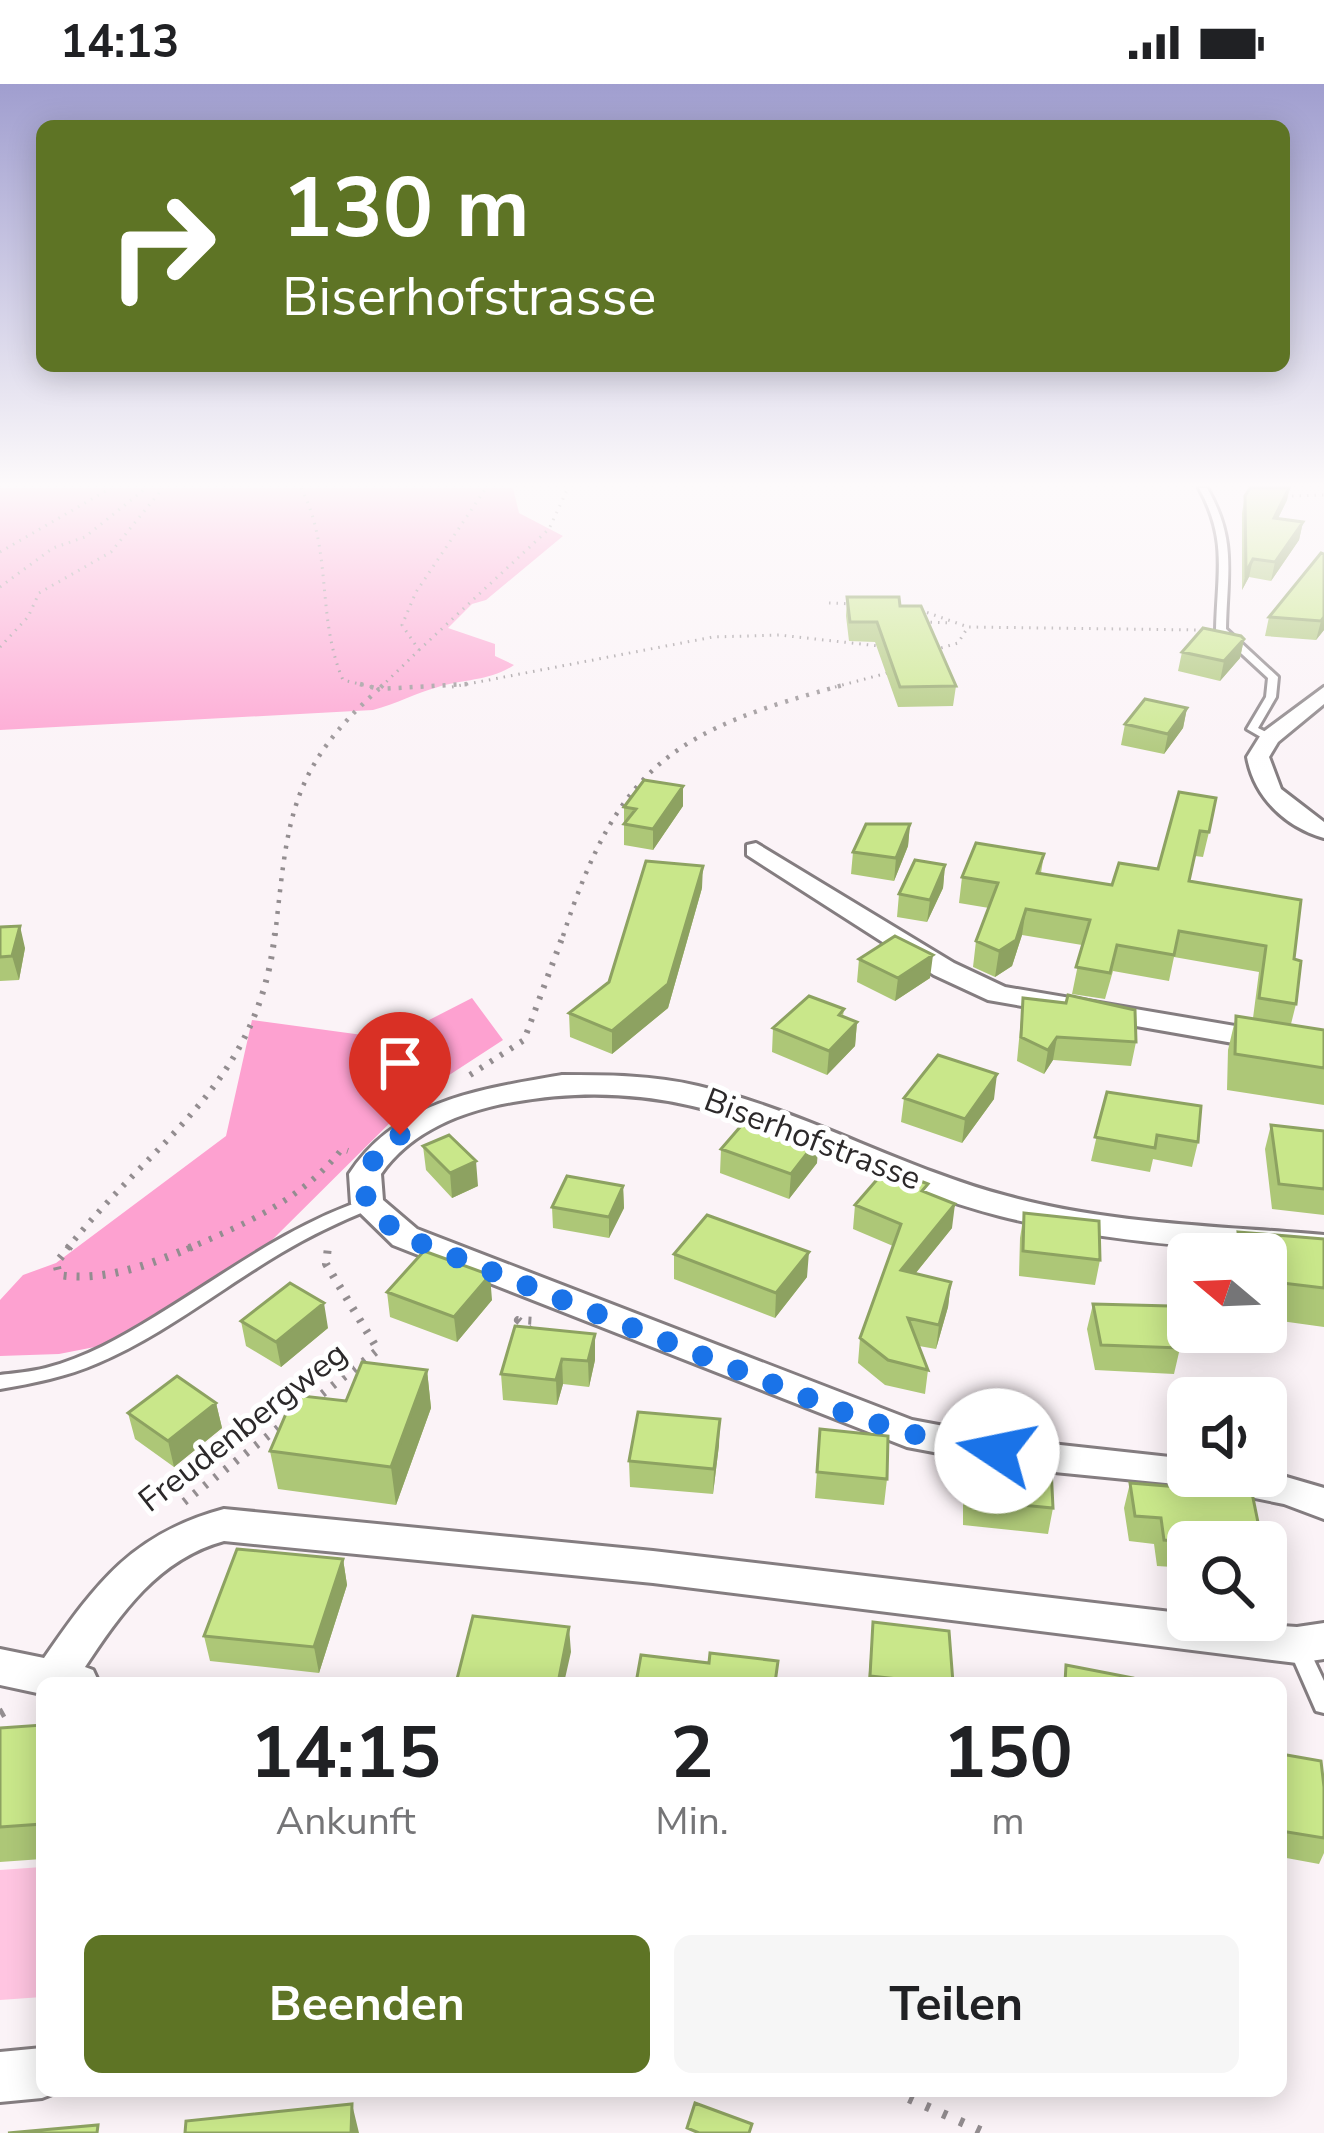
<!DOCTYPE html>
<html lang="de">
<head>
<meta charset="utf-8">
<style>
  body { margin:0; font-family:"Nunito Sans",sans-serif; background:#f6f6f6; color:#202124; height:100vh; display:flex; flex-direction:column; font-size:45px; white-space:nowrap }
  * { box-sizing:border-box; margin:0 }
  p { font-size:39px; color:#757577 }
  .icon { flex:none; width:66px; height:66px; fill:none; stroke:currentColor; stroke-width:2; stroke-linecap:round; stroke-linejoin:round }
  .map { position:relative; flex:1; overflow:hidden }
  .drawer { position:absolute; left:36px; top:1593px; width:1251px; height:420px; display:flex; flex-direction:column; background:#fff; border-radius:18px; box-shadow:0 6px 30px #0003 }
  .drawer>* { flex:none }
  .top-card { position:absolute; left:36px; top:36px; width:1254px; height:252px; border-radius:18px; box-shadow:0 6px 30px #0003; background:#5e7425; color:#fff; overflow:hidden }
  .needle { width:78px; rotate:289deg }
  .fabs { position:absolute; left:1167px; top:1149px; display:grid; gap:24px }
  .fabs a { display:grid; place-items:center; width:120px; height:120px; border-radius:18px; background:#fff; box-shadow:0 6px 30px #0003; font-size:60px }
  .pin { position:absolute; display:grid; place-items:center; width:102px; height:102px; color:#fff; margin:-123px -51px; border-radius:50% 50% 50% 0; rotate:-45deg; box-shadow:0 0 12px #0007 }
  .pin .icon { rotate:45deg }
  .me { position:absolute; width:132px; margin:-66px; rotate:281deg; stroke-linejoin:round; filter:drop-shadow(0 0 9px #0008) }
  .turn { display:flex; align-items:center; gap:42px; height:252px; padding:0 48px; font-size:54px }
  .turn .icon { width:156px; height:156px; stroke-width:2.5 }
  .turn b { display:block; font-size:84px; line-height:102px }
  .eta { display:flex; justify-content:space-evenly; align-items:center; height:204px; text-align:center }
  .eta b { font-size:72px; font-weight:700; line-height:84px }
  .action { display:flex; gap:24px; margin-top:auto; padding:24px 48px }
  .action a { flex:1; height:138px; border-radius:18px; background:#5e7425; color:#fff; font-size:48px; font-weight:700; line-height:138px; text-align:center }
  .action a+a { background:#f6f6f6; color:#202124 }
  .status { display:flex; justify-content:space-between; align-items:center; height:84px; padding:0 60px; background:#fff; direction:ltr }
  .status svg { height:33px; fill:currentColor }
  .map>svg:first-child { display:block }
  .green { fill:#ffc5e1 }
  .forest { fill:#fda1d0 }
  .lines { fill:none; stroke-linecap:round; stroke-linejoin:round }
  .service-casing { stroke:#847d80; stroke-width:6 }
  .minor-casing { stroke:#847d80; stroke-width:6 }
  .path-far4 { stroke:#938d90; stroke-width:3; stroke-dasharray:1.5 6; stroke-linecap:butt }
  .path-far3 { stroke:#938d90; stroke-width:4.5; stroke-dasharray:3 8; stroke-linecap:butt }
  .path-far2 { stroke:#938d90; stroke-width:6; stroke-dasharray:3 9; stroke-linecap:butt }
  .path-far1 { stroke:#938d90; stroke-width:8; stroke-dasharray:3 10; stroke-linecap:butt }
  .path { stroke:#938d90; stroke-width:9; stroke-dasharray:4.5 14; stroke-linecap:butt }
  .service { fill:#fff; fill-rule:evenodd }
  .minor { fill:#fff; fill-rule:evenodd }
  .wall { fill:#adc777 }
  .shaded-wall { fill:#8da261 }
  .building { fill:#c9e78a; stroke:#8da261; stroke-width:3 }
  .route { stroke:#1a73e8; stroke-width:21; stroke-dasharray:0 37.8 }
  .labels { text-anchor:middle; stroke-width:10; stroke-linejoin:round; paint-order:stroke }
  .street-label { font-size:33px; fill:#2c292a; stroke:#fff }
</style>
</head>
<body>
<div class="status"><b>14:13</b><svg viewBox="0 0 49 12"><path d="M0 12V9h3v3zM5 12V6h3v6zM10 12V3h3v9zM15 12V0h3v12zM26 1h20v11H26zM47 4h2v5h-2z"/></svg></div>
<div class="map">
<svg width="1324" height="2049" viewBox="0 0 1324 2049">
  <rect width="100%" height="100%" fill="#fbf3f7"/>
  <path class="green" d="M42,1783V1913L0,1916V1786Z"/>
  <path class="forest" d="M0,404H513L519,429L563,452L486,516L472,520L448,544L495,560V572L514,581C491,597 464,595 438,603C416,609 396,620 373,626L0,646Z
    M472,914L503,956L417,1012L264,1164L151,1252L59,1270L0,1272V1216L23,1191L56,1179L226,1052L252,936L392,955Z"/>
  <g class="lines">
    <defs>
      <path id="service" d="M1199,404H1207C1237,456 1227,489 1226,545L1278,593L1276,613L1258,644L1274,652V656H1266L1247,645L1266,613L1268,594L1216,546C1217,490 1228,456 1199,404Z
        M367,1115L373,1116L375,1120L373,1124C341,1137 311,1151 281,1169C220,1205 164,1251 98,1279C66,1293 34,1299 0,1305V1291C15,1289 31,1288 46,1284C85,1274 122,1253 156,1232C224,1191 290,1140 367,1115Z
        M1298,1554L1305,1557L1324,1597V1629L1316,1627L1288,1563L1291,1557Z"/>
      <path id="minor" d="M1324,603V620L1278,658L1269,673L1281,705L1324,738V754C1285,743 1254,713 1247,673L1262,649Z
        M756,759L954,879L1005,903L1324,957V975L988,916L934,891L747,771V761Z
        M562,991C608,991 653,991 698,1002C805,1027 901,1084 1007,1112C1109,1140 1219,1142 1324,1151V1173C1216,1164 1106,1159 1000,1132C818,1085 715,982 513,1018C462,1027 411,1047 381,1090L383,1116L417,1145L912,1336L1024,1357L1188,1375V1392H1266V1387L1324,1404V1435L1284,1420L1196,1402L1024,1385L907,1363L393,1161L351,1120L349,1090C397,1016 482,1005 562,991Z
        M224,1425L653,1467L1188,1530V1536L1297,1543L1324,1539V1575L1297,1579L653,1499L224,1457C158,1475 121,1529 85,1583L93,1586L99,1599H42V1610L0,1601V1565L44,1574C97,1498 132,1450 224,1425Z
        M42,1964V2007H60L42,2014L0,2018V1968Z"/>
    </defs>
    <use href="#service" class="service-casing"/>
    <use href="#minor" class="minor-casing"/>
    <path class="path-far4" d="M301,404C333,465 316,534 343,596L372,603
      M1292,412L1324,411
      M0,468L111,404
      M0,503L53,464L85,453L146,404
      M829,519L854,520
      M920,526L968,543
      M923,538L951,539
      M0,563L28,533L39,509L111,468L163,404
      M419,566L549,445L568,404
      M934,566L958,559L968,543L1199,546
      M381,603L419,566L402,541L416,508L486,404
      M452,603L713,553L779,551L879,562
      M835,603L891,588"/>
    <path class="path-far3" d="M360,600L379,605L384,600
      M275,852C288,737 288,686 379,605L467,600
      M563,852C619,679 675,646 847,600"/>
    <path class="path-far2" d="M470,991L524,956L564,849
      M67,1165C153,1056 258,1002 275,849
      M187,1165C245,1140 302,1116 342,1065L348,1067"/>
    <path class="path-far1" d="M70,1162L56,1179L59,1191C105,1198 152,1180 194,1162
      M530,1246L518,1236L535,1237
      M312,1318L378,1266L326,1180L328,1163
      M184,1418L287,1337"/>
    <path class="path" d="M0,1630L16,1621
      M892,2007L986,2049"/>
    <use href="#service" class="service"/>
    <use href="#minor" class="minor"/>
  </g>
  <path class="wall" d="M1250,404H1290L1287,416L1278,434L1303,438L1299,456L1271,497L1249,493L1242,506V429L1245,412Z
    M1321,469L1324,546L1316,556L1265,552L1269,533Z
    M847,513L900,522L956,602L953,622L898,623L875,558L849,557L846,532Z
    M1244,555L1240,574L1220,597L1178,587L1182,568Z
    M1187,624L1183,644L1164,670L1121,661L1125,640Z
    M683,702V722L653,766L624,761V723Z
    M1179,708L1209,748L1203,773L1195,772L1189,797L1294,875L1296,920L1291,940L1324,946V1021L1227,1006L1228,966L1236,932L1253,934L1259,888L1174,873L1169,897L1113,887L1105,915L1072,910L1082,861L1022,851L1012,882L995,893L973,883L976,857L989,824L959,819L962,793L1044,770L1041,789L1112,801L1158,785Z
    M910,740L908,762L894,797L851,790L853,768Z
    M945,781L943,804L927,838L897,833L899,810Z
    M702,804L668,924L612,970L570,953L569,929L609,898Z
    M0,843L25,864L19,896L0,897Z
    M859,875L930,894L895,917L857,898Z
    M1023,914L1136,958L1131,982L1053,976L1044,990L1017,977Z
    M844,925L843,932L857,938L855,962L827,991L772,968L773,944Z
    M1107,1008L1198,1058L1192,1083L1153,1075L1150,1088L1091,1077Z
    M904,1014L994,1015L962,1059L901,1038Z
    M1271,1041L1324,1047V1131L1272,1125L1265,1065Z
    M423,1062L478,1102L452,1114L426,1086Z
    M721,1065L817,1079L789,1115L720,1089Z
    M623,1102L624,1124L609,1154L553,1144L552,1123Z
    M927,1109L952,1144L915,1190L951,1198L948,1223L936,1265L919,1262L928,1286L925,1310L885,1301L858,1279L860,1254L893,1162L853,1145L855,1121Z
    M1024,1129L1100,1176L1095,1201L1019,1192L1020,1154Z
    M1238,1148L1324,1155V1243L1266,1235V1170H1232Z
    M674,1170L807,1193L775,1234L674,1195Z
    M387,1208L492,1216L457,1258L390,1233Z
    M1093,1220L1180,1264L1174,1290L1095,1286L1087,1245Z
    M241,1237L328,1244L281,1283L246,1262Z
    M595,1250V1276L589,1303L563,1300L557,1321L503,1316L501,1290Z
    M427,1286L431,1324L396,1421L278,1405L270,1367L346,1317Z
    M216,1319L222,1344L174,1383L135,1355L128,1329Z
    M820,1345L887,1395L884,1421L815,1414Z
    M719,1361L713,1410L630,1403L629,1377Z
    M968,1375L1053,1424L1048,1450L963,1441V1401Z
    M1130,1399L1188,1458V1484L1157,1482L1154,1460L1129,1457L1124,1424Z
    M343,1475L347,1501L319,1589L210,1577L204,1552Z
    M873,1538L953,1599H868Z
    M42,1641V1775L0,1778V1644Z
    M1281,1670L1324,1703V1769L1319,1780L1281,1773Z"/>
  <path class="shaded-wall" d="M1289,404L1287,416L1270,451L1274,434Z
    M1303,438L1299,456L1271,497L1275,478Z
    M1253,475L1249,493L1242,506L1246,488Z
    M1324,533V546L1316,556L1321,537Z
    M1244,555L1240,574L1220,597L1224,577Z
    M1187,624L1183,644L1164,670L1168,650Z
    M683,702V722L653,766V745Z
    M910,740L908,762L894,797L896,774Z
    M945,781L943,804L927,838L930,816Z
    M703,782L702,804L668,924L612,970V947Z
    M1026,825L1022,851L1012,882L995,893L999,867Z
    M20,842L25,864L19,896L12,872Z
    M933,871L930,894L895,917L898,894Z
    M857,938L855,962L827,991L829,967Z
    M1057,953L1053,976L1044,990L1048,966Z
    M997,990L994,1015L962,1059L965,1035Z
    M819,1054L817,1079L789,1115L791,1090Z
    M476,1077L478,1102L452,1114L450,1089Z
    M623,1102L624,1124L609,1154V1133Z
    M955,1120L952,1144L898,1211L901,1186Z
    M809,1168L807,1193L775,1234L776,1209Z
    M490,1191L492,1216L457,1258L454,1233Z
    M951,1198L948,1223L936,1265L939,1241Z
    M324,1219L328,1244L281,1283L276,1258Z
    M595,1250V1276L589,1303L588,1277Z
    M562,1275L563,1300L557,1321L556,1296Z
    M427,1286L431,1324L396,1421L391,1383Z
    M216,1319L222,1344L174,1383L168,1357Z
    M720,1335L719,1361L713,1410L714,1385Z
    M343,1475L347,1501L319,1589L314,1563Z
    M569,1543L571,1568L564,1599H558Z
    M352,2020L359,2049H351Z"/>
  <path class="building" d="M1250,404H1289L1274,434L1303,438L1275,478L1253,475L1246,488L1245,412Z
    M1321,469L1324,470V533L1321,537L1269,533Z
    M847,513H899L900,522H921L956,602L900,603L877,538H850Z
    M1203,544L1241,552L1244,555L1224,577L1182,568Z
    M1145,615L1187,624L1168,650L1125,640Z
    M644,696L683,702L653,745L624,740L636,725L624,723Z
    M1179,708L1216,714L1209,748L1200,747L1189,797L1301,816L1294,875L1301,877L1296,920L1259,914L1266,862L1179,847L1174,871L1117,861L1110,889L1076,883L1090,836L1026,825L1016,856L999,867L976,857L998,799L962,793L976,759L1044,770L1037,789L1112,801L1119,779L1158,785Z
    M866,740H910L896,774L853,768Z
    M915,776L945,781L930,816L899,810Z
    M646,777L703,782L668,900L612,947L569,929L609,898Z
    M20,842L12,872L0,873V843Z
    M895,852L933,871L898,894L859,875Z
    M1068,911L1135,926L1136,958L1057,953L1048,966L1021,953L1023,914L1066,919Z
    M809,912L844,925L839,931L857,938L829,967L773,944Z
    M1236,932L1324,946V984L1235,970Z
    M938,971L997,990L965,1035L904,1014Z
    M1107,1008L1201,1022L1198,1058L1157,1051L1155,1064L1095,1053Z
    M747,1035L819,1054L791,1090L721,1065Z
    M1271,1041L1324,1047V1105L1279,1100Z
    M449,1051L476,1077L450,1089L423,1062Z
    M887,1084L928,1100L922,1107L955,1120L901,1186L951,1198L939,1241L908,1234L928,1286L888,1276L860,1254L901,1140L855,1121Z
    M567,1092L623,1102L609,1133L552,1123Z
    M1024,1129L1099,1137L1100,1176L1023,1167Z
    M707,1131L809,1168L776,1209L674,1170Z
    M1238,1148L1324,1155V1204L1266,1197V1170H1240Z
    M424,1167L490,1191L454,1233L387,1208Z
    M290,1199L324,1219L276,1258L241,1237Z
    M1093,1220L1170,1222L1180,1264L1101,1261Z
    M515,1242L595,1250L588,1277L562,1275L556,1296L501,1290Z
    M362,1278L427,1286L391,1383L270,1367L294,1311L346,1317Z
    M177,1292L216,1319L168,1357L128,1329Z
    M638,1328L720,1335L714,1385L629,1377Z
    M820,1345L888,1352L887,1395L817,1388Z
    M968,1375L1051,1383L1053,1424L968,1416Z
    M1130,1399L1252,1409L1262,1458H1189L1164,1456L1161,1434L1135,1432Z
    M237,1465L343,1475L314,1563L204,1552Z
    M473,1532L569,1543L558,1599H456Z
    M873,1538L949,1547L953,1599H918V1597L870,1592Z
    M710,1569L778,1577L775,1599H636L641,1571L709,1579Z
    M1066,1581L1133,1594V1599H1065Z
    M42,1641V1740L0,1743V1644Z
    M1281,1670L1321,1677L1324,1703V1754L1281,1747Z
    M695,2019L752,2040L749,2049H699L687,2044Z
    M352,2020L351,2049H185L186,2037Z
    M98,2041L97,2049H8Z"/>
  <linearGradient id="sky" x2="0" y2="1"><stop stop-color="#a09ecf"/><stop offset="0.58" stop-color="#fdfafb"/><stop offset="1" stop-color="#fdfafb" stop-opacity="0"/></linearGradient>
  <rect width="1324" height="691" fill="url(#sky)"/>
  <g class="lines">
    <path class="route" d="M400,1051L374,1074L363,1107L377,1132L405,1153L848,1330L907,1349L997,1367"/>
  </g>
  <g class="labels">
    <g class="street-label">
      <text transform="translate(813 1054) rotate(21)" y="12">Biserhofstrasse</text>
      <text transform="translate(242 1342) rotate(-38)" y="12">Freudenbergweg</text>
    </g>
  </g>
</svg>
<div class="fabs">
<a><svg class="needle" viewBox="-14 -14 28 28"><path d="M0-13l5 13h-10z" fill="#e53935"/><path d="M0 13l5-13h-10z" fill="#757577"/></svg></a>
<a><svg class="icon" aria-label="sound" viewBox="0 0 24 24"><path d="M4 9h4l5-4v14l-5-4H4zM17 9q2 3 0 6"/></svg></a>
<a><svg class="icon" aria-label="search" viewBox="0 0 24 24"><circle cx="10" cy="10" r="6"/><path d="M15 15l6 6"/></svg></a>
</div>
<div class="pin" style="left:400px;top:1051px;background:#d93025"><svg class="icon" aria-label="arrive" viewBox="0 0 24 24"><path d="M6 21V4h12l-3 4 3 4H6"/></svg></div>
<svg class="me" style="left:997px;top:1367px" viewBox="-20 -20 40 40"><circle r="19" fill="#fff"/><path d="M0-13L10 11 0 6-10 11z" fill="#1a73e8"/></svg>
<div class="top-card">
<div class="turn"><svg class="icon" aria-label="right" viewBox="0 0 24 24"><path d="M7 20v-9h11M14 6l5 5-5 5"/></svg><div><b>130 m</b>Biserhofstrasse</div></div>
</div>
<section class="drawer">
<div class="eta">
<div><b>14:15</b><p>Ankunft</p></div>
<div><b>2</b><p>Min.</p></div>
<div><b>150</b><p>m</p></div>
</div>
<div class="action"><a>Beenden</a><a>Teilen</a></div>
</section>
</div>
</body>
</html>
